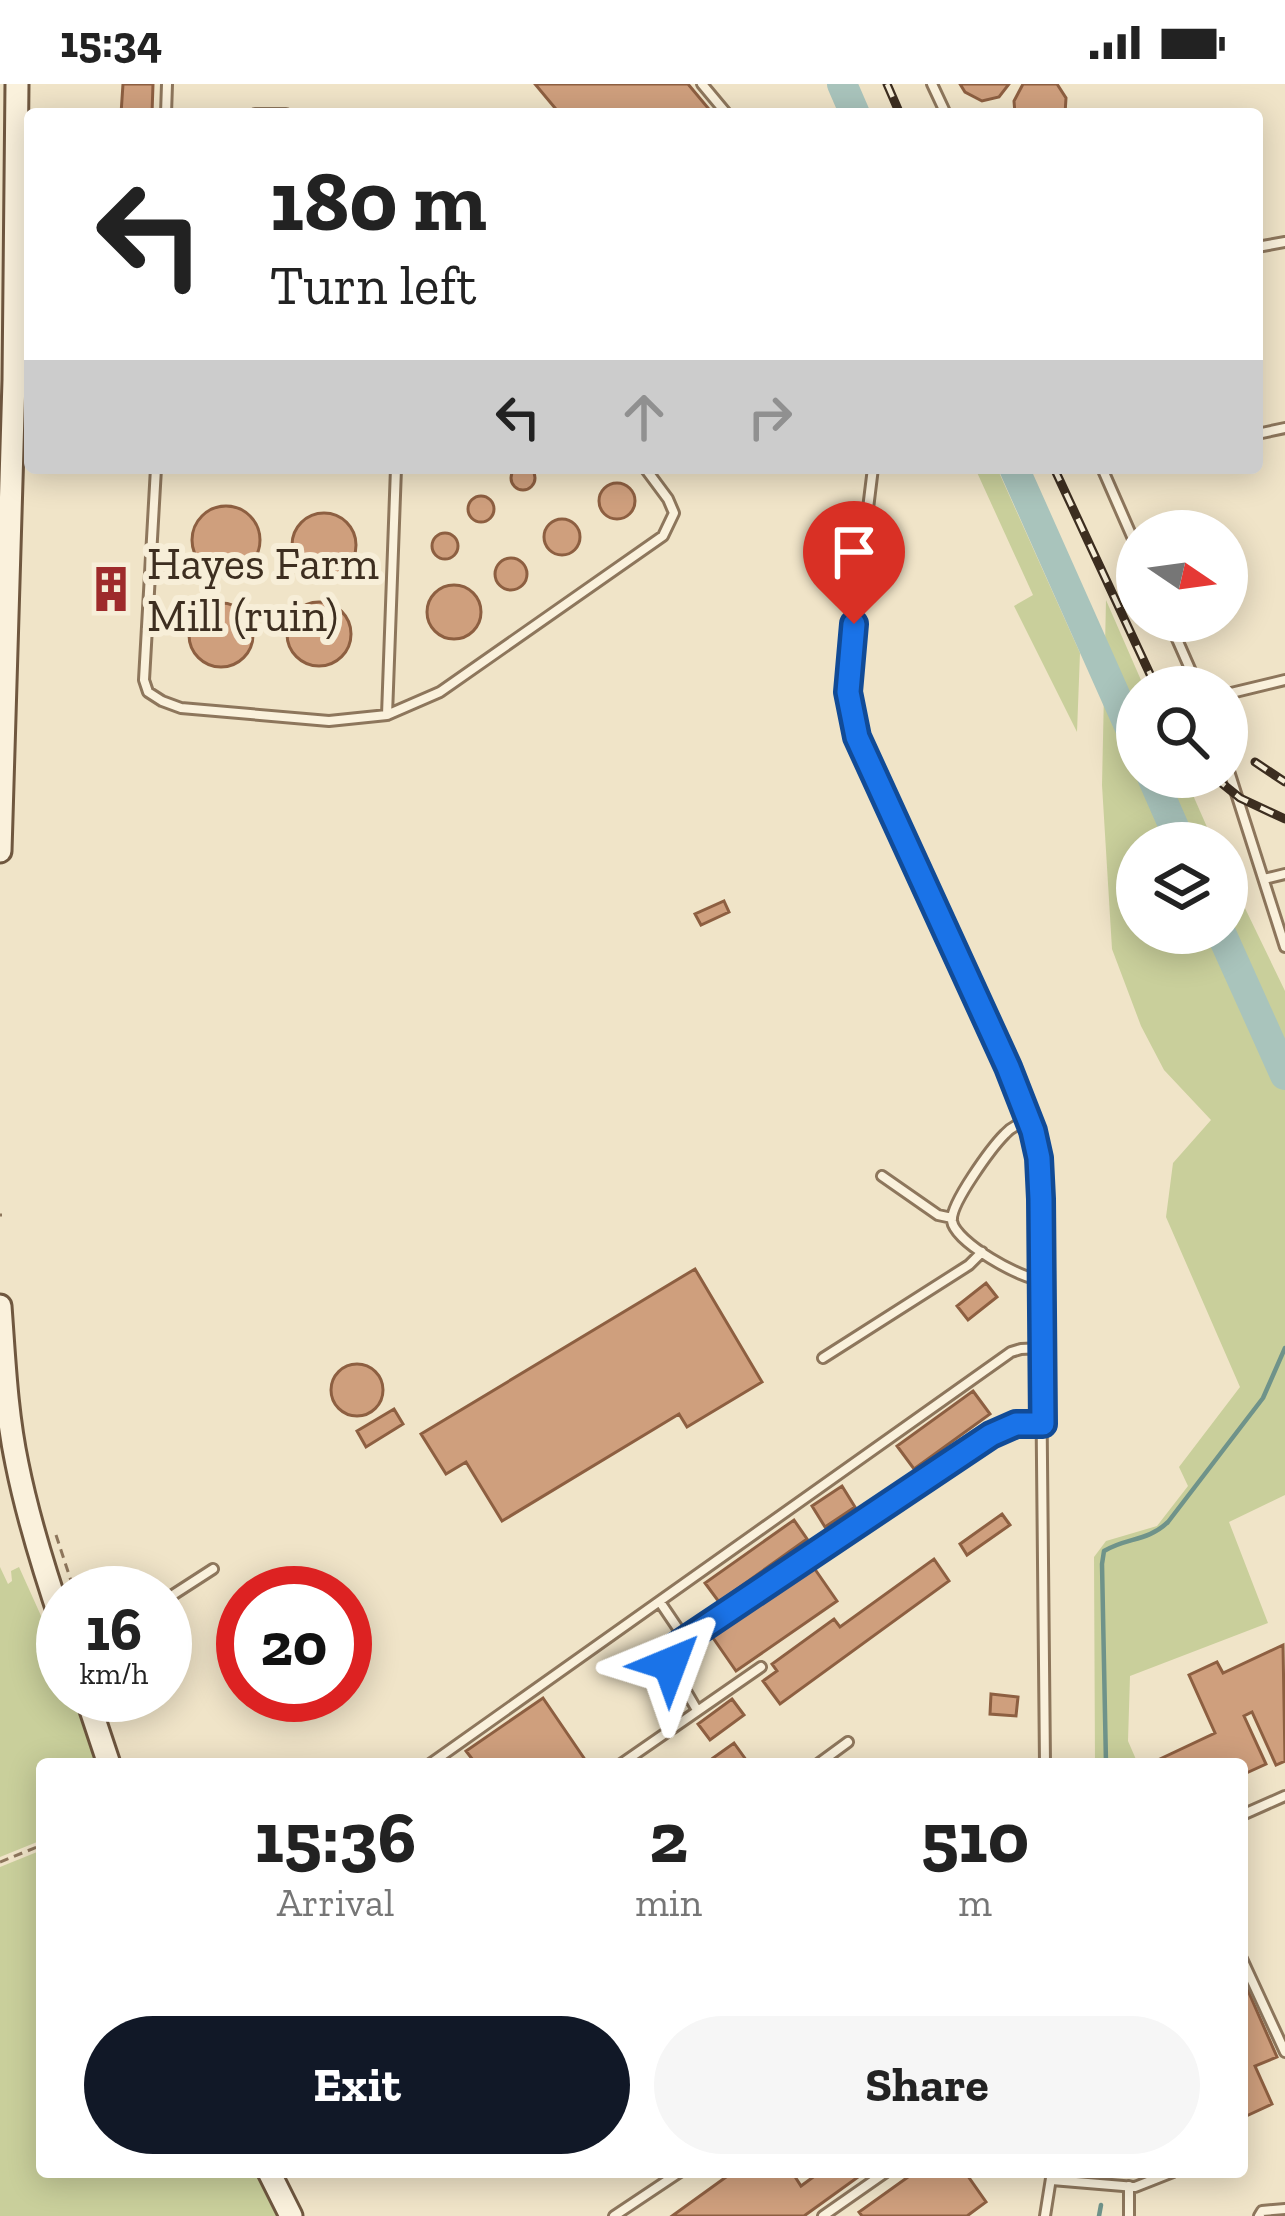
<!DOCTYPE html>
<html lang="en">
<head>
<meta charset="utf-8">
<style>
  body { margin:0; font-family:"Zilla Slab",serif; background:#f6f6f6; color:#222; height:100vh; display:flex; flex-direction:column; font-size:45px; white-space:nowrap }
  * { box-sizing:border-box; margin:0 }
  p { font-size:39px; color:#767676 }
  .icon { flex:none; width:66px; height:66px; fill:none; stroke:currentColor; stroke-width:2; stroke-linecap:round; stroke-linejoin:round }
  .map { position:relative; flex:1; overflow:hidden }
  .drawer { position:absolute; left:36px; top:1674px; width:1212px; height:420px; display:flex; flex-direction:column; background:#fff; border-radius:12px; box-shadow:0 6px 30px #0003 }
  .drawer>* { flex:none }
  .banner { position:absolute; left:24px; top:24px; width:1239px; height:366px; border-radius:12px; box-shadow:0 6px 30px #0003; background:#fff; color:#222; overflow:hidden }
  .needle { width:78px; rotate:103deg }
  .fabs { position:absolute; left:1116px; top:426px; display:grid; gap:24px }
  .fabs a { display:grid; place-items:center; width:132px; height:132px; border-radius:50%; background:#fff; box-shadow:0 6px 30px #0003; font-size:60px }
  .speed { position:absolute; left:36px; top:1482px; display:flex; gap:24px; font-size:60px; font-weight:700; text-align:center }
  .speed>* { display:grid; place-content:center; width:156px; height:156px; border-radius:50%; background:#fff; box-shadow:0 6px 30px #0003; line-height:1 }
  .speed small { font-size:30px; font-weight:400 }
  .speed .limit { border:18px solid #d22; background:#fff; color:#111 }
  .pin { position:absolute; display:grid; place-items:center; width:102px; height:102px; color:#fff; margin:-123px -51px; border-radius:50% 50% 50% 0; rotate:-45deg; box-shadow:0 0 12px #0007 }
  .pin .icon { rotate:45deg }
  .me { position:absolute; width:132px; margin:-66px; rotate:44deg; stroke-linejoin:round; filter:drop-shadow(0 0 9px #0008) }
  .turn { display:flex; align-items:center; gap:42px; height:252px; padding:0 48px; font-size:54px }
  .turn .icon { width:156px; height:156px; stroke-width:2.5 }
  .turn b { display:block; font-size:84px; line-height:102px }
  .lanes { display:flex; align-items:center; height:114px; padding:0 48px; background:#0003; justify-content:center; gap:60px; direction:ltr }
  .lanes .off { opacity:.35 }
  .eta { display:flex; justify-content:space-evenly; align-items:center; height:204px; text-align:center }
  .eta b { font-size:72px; font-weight:800; line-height:84px }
  .button { display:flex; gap:24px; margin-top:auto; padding:24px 48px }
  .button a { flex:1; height:138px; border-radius:72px; background:#111827; color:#fff; font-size:48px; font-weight:800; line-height:138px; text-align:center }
  .button a+a { background:#f6f6f6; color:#222 }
  .status { display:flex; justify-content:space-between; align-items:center; height:84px; padding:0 60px; background:#fff; direction:ltr }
  .status svg { height:33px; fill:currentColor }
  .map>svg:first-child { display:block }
  .green { fill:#c9cf9b }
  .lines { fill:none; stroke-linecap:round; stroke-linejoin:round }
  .stream { stroke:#6f938a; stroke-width:4.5 }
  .river { stroke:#a9c4bc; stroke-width:30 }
  .building { fill:#cf9f7d; stroke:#8d5f41; stroke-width:3 }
  .lane-casing { stroke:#8d765c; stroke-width:14 }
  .secondary-casing { stroke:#6f573f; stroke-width:27 }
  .path { stroke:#8d765c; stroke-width:3; stroke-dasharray:9 6; stroke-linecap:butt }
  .lane { stroke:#faf1dc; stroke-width:8 }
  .secondary { stroke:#faf1dc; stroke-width:21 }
  .rail-casing { stroke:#3d2e20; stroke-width:9 }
  .rail { stroke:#f7eed8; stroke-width:4.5; stroke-dasharray:14; stroke-linecap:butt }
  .route-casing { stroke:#114b97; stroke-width:30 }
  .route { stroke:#1a73e8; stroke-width:21 }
  .labels { text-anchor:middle; stroke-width:12; stroke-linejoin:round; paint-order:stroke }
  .poi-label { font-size:45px; fill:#3d2e20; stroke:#f7eed8; text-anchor:start }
</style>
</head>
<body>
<div class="status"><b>15:34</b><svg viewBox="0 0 49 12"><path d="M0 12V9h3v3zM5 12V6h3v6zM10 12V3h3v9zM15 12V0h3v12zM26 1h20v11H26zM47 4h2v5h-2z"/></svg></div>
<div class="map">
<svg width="1285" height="2132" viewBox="0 0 1285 2132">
  <rect width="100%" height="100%" fill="#f0e4c8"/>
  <path class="green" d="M975,384H997L1080,569L1077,648L1014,522L1033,511Z
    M1106,516L1144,603H1137V693H1185L1214,759H1137V849H1227V787L1285,907V1411L1229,1438L1268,1539L1130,1592L1128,1657L1138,1680H1095L1094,1473L1106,1457L1157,1442L1188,1402L1179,1383L1240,1303L1166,1133L1173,1079L1211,1036L1164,986L1141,942L1112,865L1102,701Z
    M0,1483L8,1500L12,1497L11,1487L19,1483L42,1534V1589L61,1601L63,1611H67L89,1646L98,1680H42V1756L0,1773Z
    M42,1766V2088H255L277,2132H0V1783Z"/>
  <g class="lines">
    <path class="stream" d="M1106,1680L1102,1480L1104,1467C1127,1453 1147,1458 1168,1438L1263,1314L1285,1264
      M1099,2132L1101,2121"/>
    <path class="river" d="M842,0L855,30
      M1014,384L1137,660
      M1152,693L1181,759
      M1221,849L1285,991"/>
  </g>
  <path class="building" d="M123,0H153L152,30H121Z
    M535,0H688L713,30H560Z
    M960,0H1009L999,13L982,17L965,8Z
    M1023,0H1057L1066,14L1065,30H1015L1014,17Z
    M511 394a12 12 0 1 1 24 0a12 12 0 1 1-24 0Z
    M599 417a18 18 0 1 1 36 0a18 18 0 1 1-36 0Z
    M468 425a13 13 0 1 1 26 0a13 13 0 1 1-26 0Z
    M192 456a34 34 0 1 1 68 0a34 34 0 1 1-68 0Z
    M292 461a32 32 0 1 1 64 0a32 32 0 1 1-64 0Z
    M544 453a18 18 0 1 1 36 0a18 18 0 1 1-36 0Z
    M432 462a13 13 0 1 1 26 0a13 13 0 1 1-26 0Z
    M495 490a16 16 0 1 1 32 0a16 16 0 1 1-32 0Z
    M427 528a27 27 0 1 1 54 0a27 27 0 1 1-54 0Z
    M287 550a32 32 0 1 1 64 0a32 32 0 1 1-64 0Z
    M189 551a32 32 0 1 1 64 0a32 32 0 1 1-64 0Z
    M724,817L729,828L701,841L695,830Z
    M695,1185L762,1298L687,1343L679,1330L502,1437L466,1378L446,1390L421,1350Z
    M986,1199L997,1213L968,1236L957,1222Z
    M331 1306a26 26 0 1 1 52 0a26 26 0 1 1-52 0Z
    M973,1307L990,1330L914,1385L897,1362Z
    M394,1325L403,1340L366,1363L357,1347Z
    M842,1402L855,1423L825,1443L812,1422Z
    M1002,1430L1010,1441L967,1471L960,1460Z
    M794,1436L807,1455L719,1518L705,1499Z
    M934,1475L949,1497L780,1620L763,1597L777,1587L772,1580L834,1535L840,1543Z
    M812,1481L837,1517L736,1587L711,1551Z
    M1283,1561L1285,1677L1276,1681L1252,1628L1244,1632L1266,1680L1242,1691V1680H1162L1160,1675L1215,1649L1189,1591L1217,1578L1223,1589Z
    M991,1610L1018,1613L1016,1632L990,1630Z
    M543,1614L588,1680H476L466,1667Z
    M732,1615L744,1631L710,1656L698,1640Z
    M734,1659L749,1680H718L713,1674Z
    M1242,1893L1277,1973L1255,1982L1272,2020L1242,2034Z
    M733,2088H792L801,2102L820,2088H865L804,2132H672Z
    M915,2088H965L986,2118L967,2132H862L859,2128Z"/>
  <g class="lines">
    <defs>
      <path id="lane" d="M702,0L727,30
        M932,0L946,30
        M166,30L167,0
        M255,30H286
        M1257,163L1285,158
        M1257,350L1285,344
        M156,384L144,596L148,608L162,617L181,624L329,637L387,631L440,608L663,452L674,429L668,415L645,384
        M873,384L849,579C848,606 850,627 857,653L1008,983L1033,1047L1039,1074L1045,1680
        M1102,384L1137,464
        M1169,537L1198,603
        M1227,610L1285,596
        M387,631L396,384
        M1227,681L1285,863
        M1264,795L1285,790
        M1029,1037C1020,1040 1012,1042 1005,1050C992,1063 950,1120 952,1137C955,1158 1022,1196 1042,1196
        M882,1092L938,1131L952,1134
        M823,1274L969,1181L982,1168
        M165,1516L213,1485
        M660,1518L685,1555
        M697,1626L670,1580L669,1572L676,1562L991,1351L1016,1341L1043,1339
        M430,1680L1011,1268L1021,1265L1042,1264
        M621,1680L761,1583
        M818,1680L848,1658
        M1242,1731L1285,1712
        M1242,1875L1285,1968
        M1052,2096L1135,2103L1173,2088
        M1129,2102V2132
        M614,2132L680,2088
        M823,2132L886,2088
        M1045,2132L1052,2088
        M1259,2132L1262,2127L1285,2125"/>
      <path id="secondary" d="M0,767L14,296L17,0
        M0,1222C4,1275 6,1328 17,1380C28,1435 45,1489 63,1542
        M86,1611L109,1680
        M269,2088L291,2132"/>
    </defs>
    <use href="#lane" class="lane-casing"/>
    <use href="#secondary" class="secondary-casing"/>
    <path class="path" d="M0,1131H2
      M56,1451L75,1509
      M0,1778L42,1761"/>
    <use href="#lane" class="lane"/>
    <use href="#secondary" class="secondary"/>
    <defs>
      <path id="rail" d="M887,0L900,30
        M1054,384L1156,603
        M1255,678L1285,698
        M1214,693L1240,714L1285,735"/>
    </defs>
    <use href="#rail" class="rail-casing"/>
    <use href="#rail" class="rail"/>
  </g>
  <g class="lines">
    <defs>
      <path id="route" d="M670,1580L669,1572L676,1562L991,1351L1016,1340H1043L1041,1115L1039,1074L1033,1047L1008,983L857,653L848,608L854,540"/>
    </defs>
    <use href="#route" class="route-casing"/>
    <use href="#route" class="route"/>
  </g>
  <defs>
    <symbol id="building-bare" viewBox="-9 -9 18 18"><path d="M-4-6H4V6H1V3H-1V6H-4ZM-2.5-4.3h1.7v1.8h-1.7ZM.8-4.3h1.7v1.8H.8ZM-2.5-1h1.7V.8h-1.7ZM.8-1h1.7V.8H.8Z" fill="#9e2a2b" stroke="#f7eed8" stroke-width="2.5" paint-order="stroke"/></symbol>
  </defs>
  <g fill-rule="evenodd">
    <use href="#building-bare" x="78" y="472" width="66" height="66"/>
  </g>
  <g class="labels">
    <g class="poi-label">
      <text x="147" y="495">Hayes Farm<tspan x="147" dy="52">Mill (ruin)</tspan></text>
    </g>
  </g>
</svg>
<div class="fabs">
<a><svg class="needle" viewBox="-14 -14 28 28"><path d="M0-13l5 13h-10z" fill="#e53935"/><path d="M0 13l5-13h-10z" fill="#767676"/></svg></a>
<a><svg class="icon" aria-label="search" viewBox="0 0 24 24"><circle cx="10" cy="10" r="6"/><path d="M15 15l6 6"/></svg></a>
<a><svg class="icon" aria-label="layers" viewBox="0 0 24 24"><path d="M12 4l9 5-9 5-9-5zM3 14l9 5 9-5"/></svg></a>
</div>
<div class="speed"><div>16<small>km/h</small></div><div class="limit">20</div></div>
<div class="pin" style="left:854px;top:540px;background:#d93025"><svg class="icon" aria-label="arrive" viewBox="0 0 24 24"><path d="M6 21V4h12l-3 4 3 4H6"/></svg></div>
<svg class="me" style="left:670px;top:1580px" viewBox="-20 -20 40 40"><path d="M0-17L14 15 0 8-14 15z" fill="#1a73e8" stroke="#fff" stroke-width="4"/></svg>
<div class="banner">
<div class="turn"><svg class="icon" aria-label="left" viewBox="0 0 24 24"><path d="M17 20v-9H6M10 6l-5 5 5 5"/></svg><div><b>180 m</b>Turn left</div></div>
<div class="lanes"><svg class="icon" aria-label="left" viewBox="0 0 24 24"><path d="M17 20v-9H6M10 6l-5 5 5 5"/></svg><svg class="icon off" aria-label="ahead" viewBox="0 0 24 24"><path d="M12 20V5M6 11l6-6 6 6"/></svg><svg class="icon off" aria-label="right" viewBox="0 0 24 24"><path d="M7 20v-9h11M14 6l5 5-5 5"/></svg></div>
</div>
<section class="drawer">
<div class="eta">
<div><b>15:36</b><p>Arrival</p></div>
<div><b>2</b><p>min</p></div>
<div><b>510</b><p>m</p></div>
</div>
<div class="button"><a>Exit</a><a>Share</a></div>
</section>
</div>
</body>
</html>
